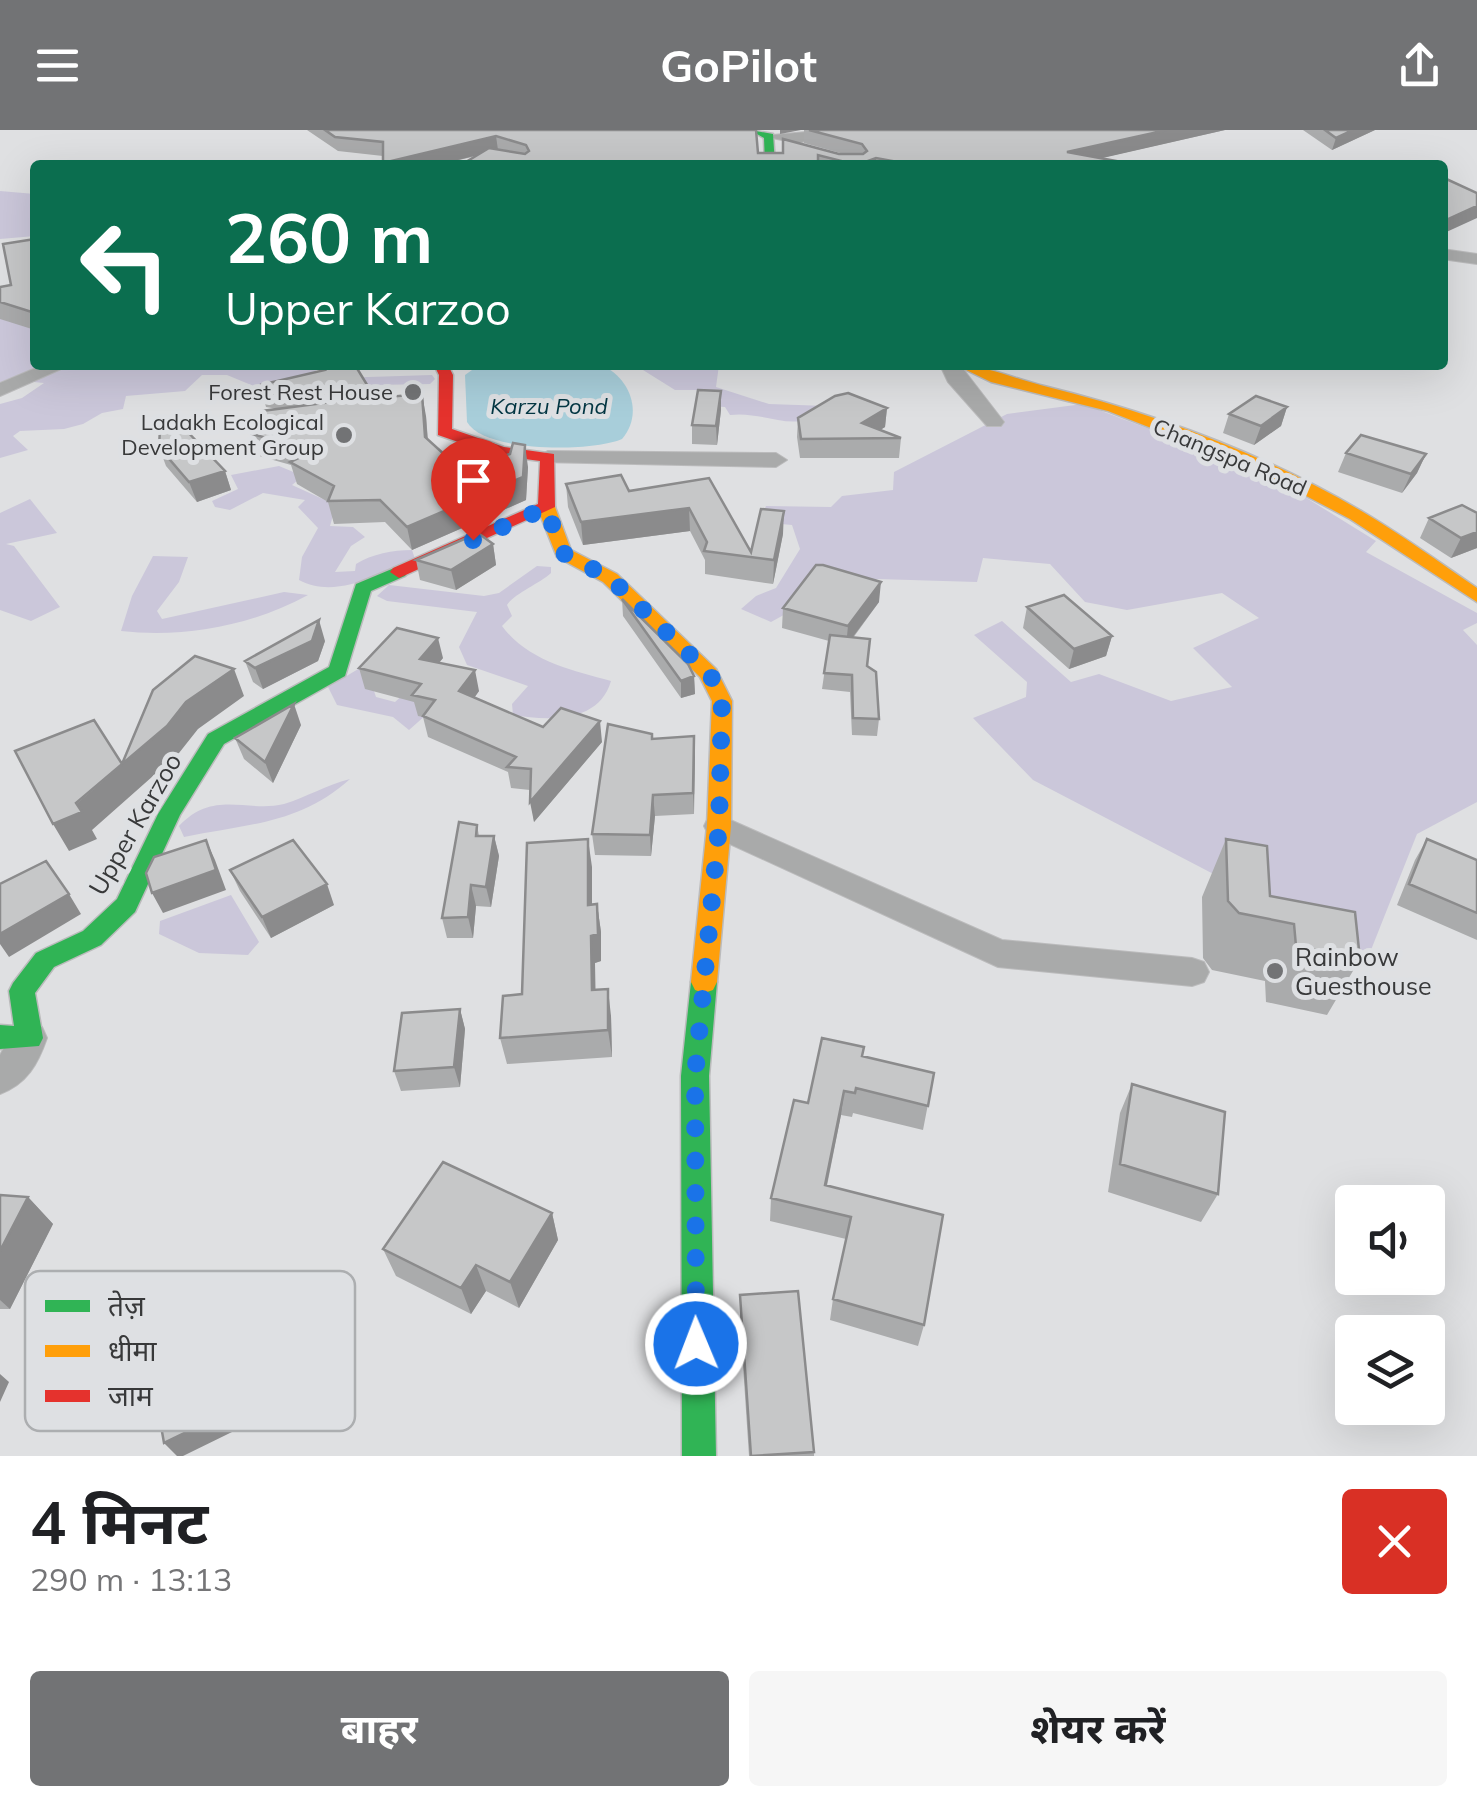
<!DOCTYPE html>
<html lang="hi">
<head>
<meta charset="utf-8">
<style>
  body { margin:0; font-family:Mulish,"Noto Sans Devanagari",sans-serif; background:#f6f6f6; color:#202124; height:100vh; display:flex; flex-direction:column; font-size:38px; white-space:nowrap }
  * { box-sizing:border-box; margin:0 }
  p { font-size:32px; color:#757577 }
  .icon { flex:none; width:55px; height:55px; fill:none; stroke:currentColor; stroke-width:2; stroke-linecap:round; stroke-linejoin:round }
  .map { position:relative; height:1326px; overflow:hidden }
  .panel { display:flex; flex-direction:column; background:#fff; flex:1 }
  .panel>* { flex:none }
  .hud { position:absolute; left:30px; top:30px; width:1418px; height:210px; border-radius:10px; box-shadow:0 10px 40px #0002; background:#0b6e4f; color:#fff; overflow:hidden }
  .tools { position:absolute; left:1335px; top:1055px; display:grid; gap:20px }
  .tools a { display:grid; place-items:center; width:110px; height:110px; border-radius:10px; background:#fff; box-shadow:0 10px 40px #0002; font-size:50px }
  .pin { position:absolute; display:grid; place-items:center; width:85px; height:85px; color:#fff; margin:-102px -42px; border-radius:50% 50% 50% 0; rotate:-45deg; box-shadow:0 0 10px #0007 }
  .pin .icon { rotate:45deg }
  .me { position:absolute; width:110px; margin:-55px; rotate:359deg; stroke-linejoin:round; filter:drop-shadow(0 0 8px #0008) }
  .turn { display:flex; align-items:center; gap:35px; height:210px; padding:0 30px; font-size:45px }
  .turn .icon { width:130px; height:130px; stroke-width:2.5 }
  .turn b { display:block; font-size:70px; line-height:85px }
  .round { display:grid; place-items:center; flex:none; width:105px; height:105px; border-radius:10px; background:#f6f6f6 }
  .head { display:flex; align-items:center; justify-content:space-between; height:170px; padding:0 30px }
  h1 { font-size:60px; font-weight:700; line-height:75px }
  .cta { display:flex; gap:20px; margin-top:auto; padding:20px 30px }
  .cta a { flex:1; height:115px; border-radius:10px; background:#727375; color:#fff; font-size:40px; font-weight:700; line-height:115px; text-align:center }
  .cta a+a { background:#f6f6f6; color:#202124 }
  header { display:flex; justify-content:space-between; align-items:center; height:130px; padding:0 30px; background:#727375; color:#fff; font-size:45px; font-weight:700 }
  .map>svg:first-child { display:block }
  .green { fill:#cbc7da }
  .water { fill:#a8ceda }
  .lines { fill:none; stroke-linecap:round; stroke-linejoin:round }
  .street-casing { stroke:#bbbbbc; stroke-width:2 }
  .fast-casing { stroke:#bbbbbc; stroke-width:3 }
  .slow-casing { stroke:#bbbbbc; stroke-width:3 }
  .jam-casing { stroke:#bbbbbc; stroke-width:3 }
  .street { fill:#a9aaaa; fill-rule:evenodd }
  .fast { fill:#30b455; fill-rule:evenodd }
  .slow { fill:#ff9f0a; fill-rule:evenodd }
  .jam { fill:#e5322d; fill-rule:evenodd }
  .wall { fill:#aaabac }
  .shaded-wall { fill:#8b8b8c }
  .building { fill:#c6c7c8; stroke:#8b8b8c; stroke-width:2.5 }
  .route { stroke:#1a73e8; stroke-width:18; stroke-dasharray:0 32.4 }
  .poi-dot { fill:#727375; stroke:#dee0e3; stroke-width:4 }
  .labels { text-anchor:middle; stroke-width:10; stroke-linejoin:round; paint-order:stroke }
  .far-poi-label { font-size:22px; fill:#38393a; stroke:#dee0e3; text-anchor:end }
  .far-water-label { font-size:22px; font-style:italic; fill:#033643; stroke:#dee0e3 }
  .far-street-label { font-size:22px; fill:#38393a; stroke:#dee0e3 }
  .street-label { font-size:25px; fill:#38393a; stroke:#dee0e3 }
  .poi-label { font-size:25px; fill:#38393a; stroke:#dee0e3; text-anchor:start }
  .key { fill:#dee0e3; stroke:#acaeb0; stroke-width:2.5 }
  .key-label { font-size:28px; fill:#38393a }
</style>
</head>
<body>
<header><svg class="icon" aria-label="menu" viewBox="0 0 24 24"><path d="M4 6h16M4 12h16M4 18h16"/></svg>GoPilot<svg class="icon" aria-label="share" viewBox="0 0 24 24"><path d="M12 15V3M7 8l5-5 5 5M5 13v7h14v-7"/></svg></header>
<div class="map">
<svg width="1477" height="1326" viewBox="0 0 1477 1326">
  <rect width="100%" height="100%" fill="#dfe0e2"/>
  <path class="green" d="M0,61L35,64V106L0,109Z
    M35,154V235H313L318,245L337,248L432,245L435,249L430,254L256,257L227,245H202L185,261L126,266L123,279L102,283L83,294L64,299L20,301L13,306L28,320L0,328V274L22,268L44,253L23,251L0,257V159Z
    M635,235H719L716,257L769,274L827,276C799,308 766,280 730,285L725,277L694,275L702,272L699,260H675Z
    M1083,274L1266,343L1376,411L1366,422L1477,483V493L1463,500L1477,515V672L1417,704L1369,825L1033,650L973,588L1026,567L1027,552L974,505L1002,491L1071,552L1099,544L1171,571L1232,557L1193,518L1259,488L1222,463L1127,480L1085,472L1050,434L983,428L977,452L877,449L862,459L791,481L771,492L741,479L756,466L776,458L800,419L792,395L759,392L766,376L831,377L842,366L893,360L894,342L1007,284Z
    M279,336L303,346L292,355L336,375L330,396L353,397L365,407L351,416L335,442L355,441L356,434C372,424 393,420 412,420L415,429C381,443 336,470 299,450L302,427L318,398L298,377L305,370L263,363L230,380L215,377L212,371L238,359L231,345Z
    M30,369L57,403L6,414L14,416L60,477L31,491L0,480V383Z
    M153,426L188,427L179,452L157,481L162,489L284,462L308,465C251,496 184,508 121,501L132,466Z
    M537,436L551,437V443C539,454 515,463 507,475L512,486L502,496C528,531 571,540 611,551C599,593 549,591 513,585L512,574L528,556L467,535L459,517L477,482L387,471L377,466L389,455L484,466L499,463Z
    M365,535L376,567L395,572L406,562L435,577L409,600L393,587L337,575L328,557Z
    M350,649C300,694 248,694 184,707L179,696C214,659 247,683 284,674C307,667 326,655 350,649Z
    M231,765L259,812L248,825L199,823L159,804L160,791Z"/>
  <path class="water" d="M479,235H601C630,247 644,284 622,309C592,322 485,323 467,292L465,245Z"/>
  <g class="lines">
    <defs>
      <path id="street" d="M828,0H860L797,13L762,6Z
        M1442,119L1477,124V134L1442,129Z
        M43,235H70L0,266V253Z
        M940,235H960L1004,292L1001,296H987L948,252Z
        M548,321L776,323L787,330L776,337L540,332L537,327Z
        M719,685L1002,810L1192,828L1204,832L1209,842L1204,852L1192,856L998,837L708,704L704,696L708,688Z
        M29,893L42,897L47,908C38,934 27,954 0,964V925L16,897Z"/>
      <path id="fast" d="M750,0L773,4L775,35H765L764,8Z
        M399,436L408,442L405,446L371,461L345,546L224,614L180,685L135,782L101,815L54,837L35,863L43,908L39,916L0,919V895L14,896L9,861L13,853L36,823L83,801L117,769L158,684L208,604L329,537L356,454Z
        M704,841L713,844L717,852L709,946L716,1326H682L681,946L691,852L695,844Z"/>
      <path id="slow" d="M956,235C985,235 1015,249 1044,256C1154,283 1265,324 1363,382C1402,405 1439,432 1477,458V472L1350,389L1255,339L1108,281L991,252Z
        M546,372L555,377L571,420L617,444L716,539L732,571L731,696L717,852L713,860L704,863L695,860L691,852L707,696L712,571L700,547L603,452L557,427L537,377Z"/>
      <path id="jam" d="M434,235H448L453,245L452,299L504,317L554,324L555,377L399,448L390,442L393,438L538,374L540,331L496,325L438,305L439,245Z"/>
    </defs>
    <use href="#street" class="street-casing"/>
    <use href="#fast" class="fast-casing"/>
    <use href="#slow" class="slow-casing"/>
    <use href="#jam" class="jam-casing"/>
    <use href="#street" class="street"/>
    <use href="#fast" class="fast"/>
    <use href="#slow" class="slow"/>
    <use href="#jam" class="jam"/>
  </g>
  <path class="wall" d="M307,0H756L758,23L844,24L804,13V0H1225L1101,28L1138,35H461L476,26L438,35H383V26L338,21Z
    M1303,0H1375L1332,20Z
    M35,109V200L0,189V157L11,155Z
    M317,235H355L375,268L426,286L428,310L446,326L479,334L528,337L526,370L412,420L385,392L334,394L328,372L297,354L291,335L259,326L252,304L278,279L266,277L260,255L320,241Z
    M721,261V280L717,315L692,314V295Z
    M1287,277L1281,296L1254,315L1223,303L1229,284Z
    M887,278L885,297L880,300L901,308L899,328H800L797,307L798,288Z
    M159,317L225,341L231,360L197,372L166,336Z
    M1346,323L1426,324L1417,343L1402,363L1338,342Z
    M709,348L751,422L783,404L773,454L705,444V430L690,401L583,415L568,377L566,354L629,361Z
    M1477,383V418L1451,428L1420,408L1429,388Z
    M493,414L496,435L456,460L420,450L416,430Z
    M622,469L694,546L695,564L681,568L623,486Z
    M879,472L853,508L868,537L879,589L877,606L852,605L850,562L822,559L829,511L782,498L783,478Z
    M1027,477L1112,506L1106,526L1069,539L1023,498Z
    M325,511L318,531L263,559L253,552L245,531Z
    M443,528L439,533L479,561L474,568L543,597L602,612L534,692L530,660L511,658L508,642L428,607L423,587L418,586L414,572L365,559L359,538Z
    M301,595L273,653L244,629L235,608Z
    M694,606V684L655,686L651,726L595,725L592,704L652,609Z
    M477,695L479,706H494L499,726L491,777L476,776L473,808H447L442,788Z
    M1226,709L1270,766L1360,829L1327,885L1266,872L1265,851L1212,840L1203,828L1202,767Z
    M1427,709L1477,730V810L1397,775L1415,730Z
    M592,737V775L597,774L601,802V831L595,833V860L611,886L612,927L507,934L500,908Z
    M230,740L334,775L271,808L240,761Z
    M460,879L465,899L460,957L401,961L394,941Z
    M863,926L934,943L923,1000L853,983L852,987L841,985L827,1056L943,1085L924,1195L918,1216L830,1190L833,1169L846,1109L770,1091L771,1068L808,973Z
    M1132,954L1218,1064L1201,1092L1108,1062L1120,983Z
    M0,1065L28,1067L53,1094L10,1179H0Z
    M552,1083L558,1110L519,1178L486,1161L471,1184L396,1146L383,1119Z
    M740,1165L814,1322V1326H749L740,1190Z"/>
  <path class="shaded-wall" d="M780,0H801L780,4Z
    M1167,0H1225L1072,35L1067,22Z
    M1353,0H1375L1332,20L1336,8Z
    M496,6L498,20L438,35H383V33Z
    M876,28V35H857Z
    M1477,76V88L1442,104V92Z
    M721,261V280L717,315L716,296Z
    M422,264L426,286L429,330L425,307Z
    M1287,277L1281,296L1254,315L1261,296Z
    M887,278L885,297L866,309L862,293Z
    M525,315L528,337L526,370L412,420L407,397Z
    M1426,324L1417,343L1402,363L1411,344Z
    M225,341L231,360L197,372L189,352Z
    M689,378L690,401L583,415L581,392Z
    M784,381L783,404L773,454L774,430Z
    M1477,402V418L1451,428L1461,408Z
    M493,414L496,435L456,460L451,440Z
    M881,452L879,472L846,516L848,496Z
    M319,490L325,511L318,531L263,559L255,538Z
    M1112,506L1106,526L1069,539L1074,519Z
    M438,508L443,528L425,549L420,529Z
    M234,539L244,566L198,599L179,623L92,700L97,709L69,721L53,694L167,596L186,572Z
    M475,540L479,561L464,582L459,561Z
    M694,546L695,564L681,568V551Z
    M294,574L301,595L273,653L265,632Z
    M600,591L602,612L534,692L530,672Z
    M694,606L695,627L694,684L693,663Z
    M653,665L655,686L651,726L650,705Z
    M494,706L499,726L491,777L486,757Z
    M588,709L592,737V802L588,775Z
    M206,710L215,730L226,760L163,783L152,763Z
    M327,754L334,775L271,808L262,787Z
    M471,755L476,776L473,808L468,787Z
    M69,764L81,784L9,827L0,814V804Z
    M597,774L601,802V831L595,833L596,887L592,860L591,806Z
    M608,859L611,886L612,927L608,900Z
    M460,879L465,899L460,957L454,937Z
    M844,961L841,985L822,1078L825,1055Z
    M28,1067L53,1094L10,1179L0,1170V1121Z
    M552,1083L558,1110L519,1178L510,1152Z
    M476,1135L486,1161L471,1184L461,1158Z
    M237,1181L249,1198L269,1284L183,1326H177L164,1313Z
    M0,1244L9,1252L0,1272Z"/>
  <path class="building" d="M325,0H756L758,23H783V9L839,24H863L867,21L862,14L809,0H1167L1067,22L1138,35H914L876,28L857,35L818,25V35H461L489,18L525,24L529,21L526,15L496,6L383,33V12L335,7Z
    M1325,0H1353L1336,8Z
    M1442,47L1477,63V76L1442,92Z
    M35,109V183L0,172V157L11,155L3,114Z
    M322,235H355L375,268L422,264L425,307L446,326L458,322L479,334L510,324L513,313L525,315L523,347L407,397L380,370L328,371L334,356L290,332L313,321L252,304L262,281L331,272L260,255L325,240Z
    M698,260L721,261L716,296L692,295Z
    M848,263L887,278L862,293L901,308L801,309L798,288L835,266Z
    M1256,266L1287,277L1261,296L1229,284Z
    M182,296L225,341L189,352L159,317L160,299Z
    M1361,305L1426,324L1411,344L1346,323Z
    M621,345L629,361L709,348L751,422L761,379L784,381L774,430L704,421L707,412L689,378L581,392L566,354Z
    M1462,375L1477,383V402L1461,408L1429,388Z
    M478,403L493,414L451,440L416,430Z
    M816,435H823L881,452L848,496L783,478Z
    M1064,465L1112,506L1074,519L1027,477Z
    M622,469L688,534L694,546L681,551Z
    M319,490L312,511L255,538L245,531Z
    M397,498L438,508L420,529L475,540L459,561L543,597L561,578L600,591L530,672L531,639L507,637L516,627L423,586L435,570L412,565L421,554L359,538Z
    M830,505L870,509L867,536L876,542L879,589L853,588L852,545L824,543Z
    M195,526L234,539L186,572L167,596L76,673L82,682L53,694L15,621L94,590L122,634L153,560Z
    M294,574L265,632L235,608Z
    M608,594L652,604V609L694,606L693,663L653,665L650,705L592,704Z
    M459,692L477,695L476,706H494L486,757L471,755L468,787L442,788Z
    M588,709V775L597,774L598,804L591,806L592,860L608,859V900L500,908L503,866L522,864L527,713Z
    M1226,709L1267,716L1270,766L1355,782L1360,829L1296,816L1294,794L1239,783L1228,771Z
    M1427,709L1477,730V783L1409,754Z
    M206,710L216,740L152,763L146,743L154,727Z
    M293,710L327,754L262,787L230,740Z
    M46,731L69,764L0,804V754Z
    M460,879L454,937L394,941L402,883Z
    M822,908L864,917L862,926L934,943L928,976L856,958L855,963L844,961L825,1055L943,1085L924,1195L833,1169L851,1087L771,1068L794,970L808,973Z
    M1132,954L1225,982L1218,1064L1120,1034Z
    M443,1032L552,1083L510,1152L476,1135L461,1158L383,1119Z
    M0,1065L28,1067L0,1121Z
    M798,1161L814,1322L751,1326L740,1165Z
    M237,1181L257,1268L164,1313L148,1222Z"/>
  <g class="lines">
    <path class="route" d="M473,410L546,378L563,423L610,448L710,544L722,571L719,696L695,946L696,1214"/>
  </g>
  <g class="poi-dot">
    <circle cx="413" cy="262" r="10"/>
    <circle cx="344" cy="305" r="10"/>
    <circle cx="1275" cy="841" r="10"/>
  </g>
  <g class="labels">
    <g class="far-poi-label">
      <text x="393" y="270">Forest Rest House</text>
      <text x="324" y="300">Ladakh Ecological<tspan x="324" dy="25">Development Group</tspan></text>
    </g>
    <g class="far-water-label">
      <text x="549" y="284">Karzu Pond</text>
    </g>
    <g class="far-street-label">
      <text transform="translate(1230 327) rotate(23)" y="8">Changspa Road</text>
    </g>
    <g class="street-label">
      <text transform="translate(135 694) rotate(-60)" y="9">Upper Karzoo</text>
    </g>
    <g class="poi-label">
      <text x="1295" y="836">Rainbow<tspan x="1295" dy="29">Guesthouse</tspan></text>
    </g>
  </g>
  <rect x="25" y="1141" width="330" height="160" rx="15" class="key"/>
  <rect x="45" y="1170" width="45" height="12" fill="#30b455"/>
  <rect x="45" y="1215" width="45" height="12" fill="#ff9f0a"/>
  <rect x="45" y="1260" width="45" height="12" fill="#e5322d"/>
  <g class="key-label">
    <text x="108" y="1186">तेज़</text>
    <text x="108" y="1231">धीमा</text>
    <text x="108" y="1276">जाम</text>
  </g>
</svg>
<div class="tools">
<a><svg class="icon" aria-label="sound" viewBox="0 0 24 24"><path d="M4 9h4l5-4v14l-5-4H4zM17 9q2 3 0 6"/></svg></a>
<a><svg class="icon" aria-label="layers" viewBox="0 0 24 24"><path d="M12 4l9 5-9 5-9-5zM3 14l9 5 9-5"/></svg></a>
</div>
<div class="pin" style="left:473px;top:410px;background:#d93025"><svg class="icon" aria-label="arrive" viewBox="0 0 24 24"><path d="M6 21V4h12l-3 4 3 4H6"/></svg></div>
<svg class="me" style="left:696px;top:1214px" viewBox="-20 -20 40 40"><circle r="17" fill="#1a73e8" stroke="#fff" stroke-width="3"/><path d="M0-11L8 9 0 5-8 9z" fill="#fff"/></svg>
<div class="hud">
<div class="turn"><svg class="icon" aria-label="left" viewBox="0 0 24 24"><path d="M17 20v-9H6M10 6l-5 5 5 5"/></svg><div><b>260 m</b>Upper Karzoo</div></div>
</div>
</div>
<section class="panel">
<div class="head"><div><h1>4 मिनट</h1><p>290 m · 13:13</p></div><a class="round" style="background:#d93025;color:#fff"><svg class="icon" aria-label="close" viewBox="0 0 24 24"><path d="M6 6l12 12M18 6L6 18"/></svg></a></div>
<div class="cta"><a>बाहर</a><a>शेयर करें</a></div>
</section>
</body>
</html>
